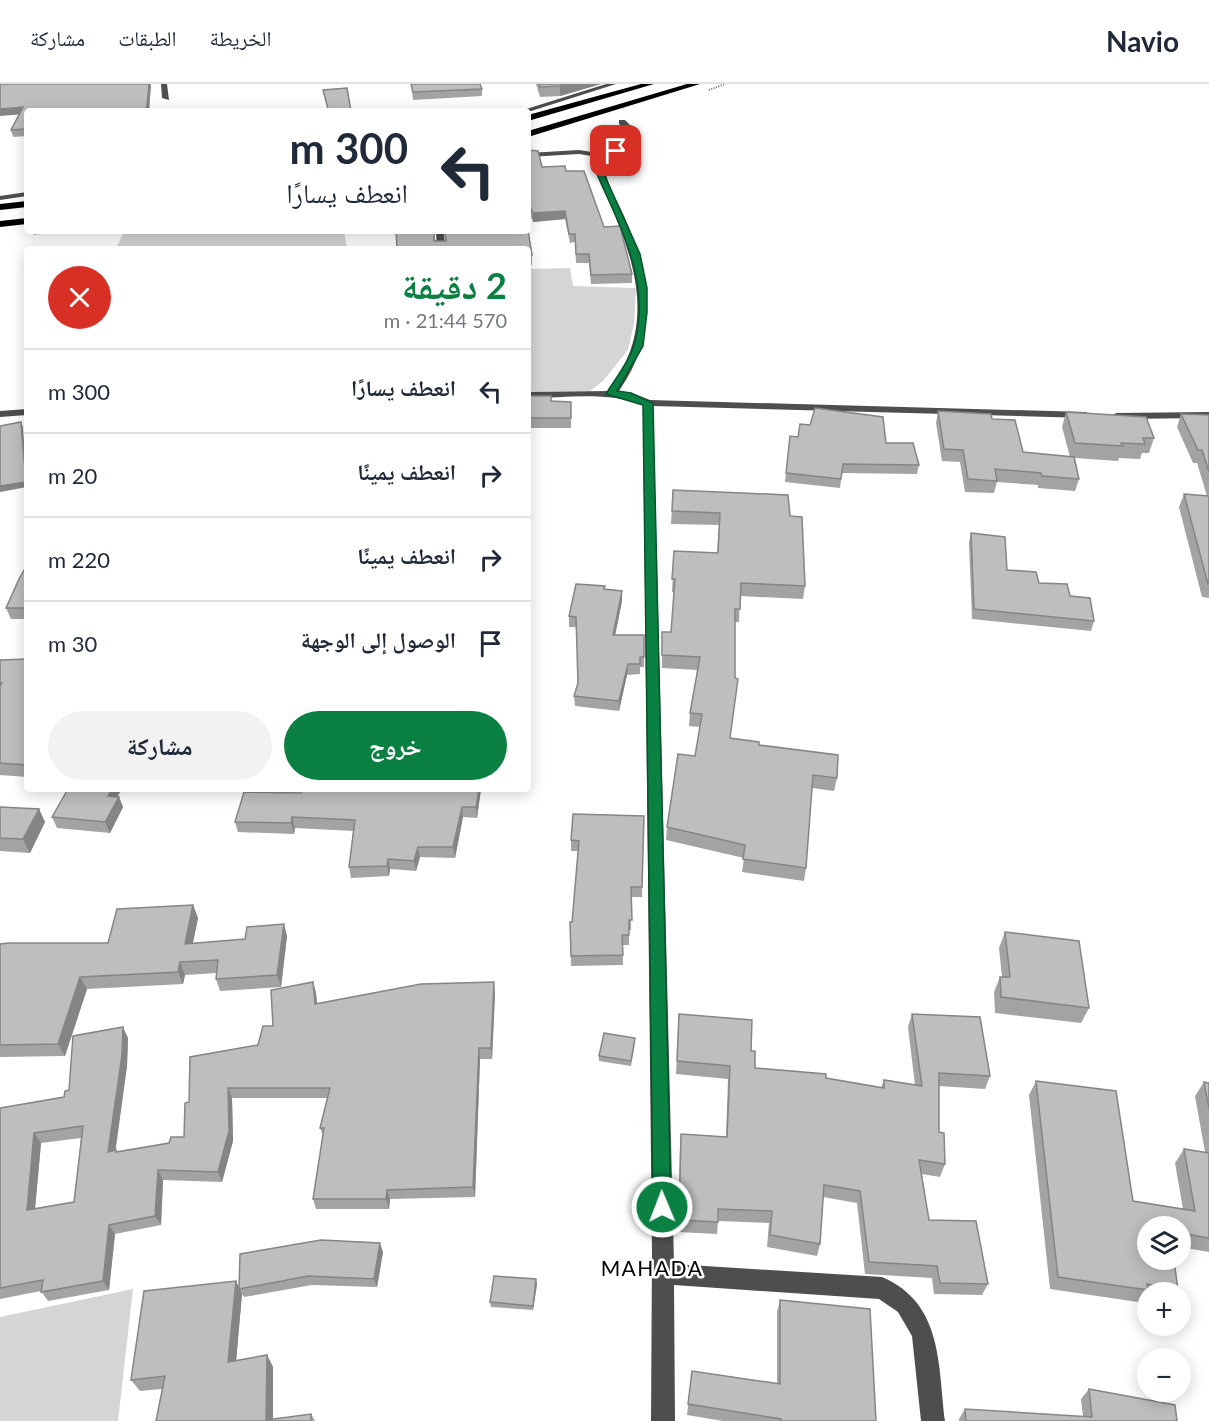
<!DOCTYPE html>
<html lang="ar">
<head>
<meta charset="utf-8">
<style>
  body { margin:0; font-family:Lato,"Noto Naskh Arabic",sans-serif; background:#f2f2f3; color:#1f2937; direction:rtl; height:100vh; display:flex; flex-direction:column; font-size:22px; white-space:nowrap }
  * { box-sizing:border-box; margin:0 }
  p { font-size:20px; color:#747a83 }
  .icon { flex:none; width:33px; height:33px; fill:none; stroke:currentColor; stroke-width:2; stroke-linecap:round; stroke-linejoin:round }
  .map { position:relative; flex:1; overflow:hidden; direction:ltr }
  .sheet { position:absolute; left:24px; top:162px; width:507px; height:546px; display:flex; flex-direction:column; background:#fff; border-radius:6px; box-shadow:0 3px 15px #0003; direction:rtl }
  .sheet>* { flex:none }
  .top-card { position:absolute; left:24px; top:24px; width:507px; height:126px; border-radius:6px; box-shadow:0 3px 15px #0003; direction:rtl; background:#fff; color:#1f2937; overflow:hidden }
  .fabs { position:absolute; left:1137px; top:1132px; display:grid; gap:12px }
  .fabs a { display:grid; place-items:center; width:54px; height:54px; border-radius:50%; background:#fff; box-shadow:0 3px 15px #0003; font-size:30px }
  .pin { position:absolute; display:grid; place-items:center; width:51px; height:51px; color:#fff; margin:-26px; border-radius:12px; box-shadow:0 3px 9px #0006 }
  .me { position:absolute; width:66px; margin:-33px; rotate:359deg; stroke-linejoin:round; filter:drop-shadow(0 0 4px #0008) }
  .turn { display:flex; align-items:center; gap:21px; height:126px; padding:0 24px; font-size:27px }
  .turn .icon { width:78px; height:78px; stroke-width:2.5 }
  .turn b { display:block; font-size:42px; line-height:51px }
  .round { display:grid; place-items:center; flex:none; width:63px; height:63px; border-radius:32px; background:#f2f2f3 }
  .overview { display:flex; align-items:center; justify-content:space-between; height:102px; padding:0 24px }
  h1 { font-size:36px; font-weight:700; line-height:45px; color:#0b8043 }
  .action { display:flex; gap:12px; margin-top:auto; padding:12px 24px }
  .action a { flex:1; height:69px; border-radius:36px; background:#0b8043; color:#fff; font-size:24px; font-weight:700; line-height:69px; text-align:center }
  .action a+a { background:#f2f2f3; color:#1f2937 }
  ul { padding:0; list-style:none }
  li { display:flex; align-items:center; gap:18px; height:84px; padding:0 24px; border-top:2px solid #e0e1e3 }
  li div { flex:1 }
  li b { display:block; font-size:22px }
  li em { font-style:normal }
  header { display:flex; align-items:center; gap:36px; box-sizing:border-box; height:84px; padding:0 30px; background:#fff; border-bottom:2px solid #e0e1e3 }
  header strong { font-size:28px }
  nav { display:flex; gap:33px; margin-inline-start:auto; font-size:21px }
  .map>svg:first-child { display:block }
  .green { fill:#d5d5d5 }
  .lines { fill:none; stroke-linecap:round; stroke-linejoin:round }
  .path { stroke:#707070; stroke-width:2; stroke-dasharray:1 1.5; stroke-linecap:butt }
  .minor { fill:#4e4e4e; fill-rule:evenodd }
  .highway { fill:#000; fill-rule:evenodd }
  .wall { fill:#a3a3a3; fill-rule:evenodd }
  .shaded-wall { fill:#858585 }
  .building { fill:#bebebe; stroke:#858585; stroke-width:1.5; fill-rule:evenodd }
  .route { fill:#0b8043; stroke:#07532c; stroke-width:1.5 }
  .labels { text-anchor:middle; stroke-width:5; stroke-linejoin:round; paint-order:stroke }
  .near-quarter-label { font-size:21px; letter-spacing:1.5px; fill:#000; stroke:#fff }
</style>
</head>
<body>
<header>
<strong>Navio</strong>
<nav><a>الخريطة</a><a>الطبقات</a><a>مشاركة</a></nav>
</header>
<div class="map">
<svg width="1209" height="1337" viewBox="0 0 1209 1337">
  <rect width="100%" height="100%" fill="#fff"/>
  <path class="green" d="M124,147H344L347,165H116Z
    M570,184L573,202L636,204L634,240L628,266L603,297L590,307L528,308V185Z
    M133,1205L118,1337H0V1233Z"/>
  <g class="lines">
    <path class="path" d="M709,6L725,0
      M34,150L58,147"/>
    <path class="minor" d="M161,0H167L169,16L162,14Z
      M606,0H616L528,28L520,27Z
      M619,36H625L634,45L632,58L620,69L604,76C604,96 616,114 624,132C652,194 659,249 619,307L632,309L650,316L1086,328L1091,331L1086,334L653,322L674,1180L882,1193C943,1219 938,1281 945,1337H921L912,1252L898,1228L879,1215L674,1201L675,1337H651L652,1170L643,321C608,307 565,314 528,314V308L608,307C655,246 638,184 610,120C604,106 592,88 598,73L579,70L528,73V69L579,66L605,70L624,57L626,46L619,40Z
      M27,108V112L0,116V112Z
      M436,147H444L445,165H437Z
      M27,325V331L0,333V327Z
      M1209,328V334L1116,335L1111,332L1116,329Z"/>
    <path class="highway" d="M641,0H654L528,37V31Z
      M687,0H700L528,53V47Z
      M27,117V123L0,126V120Z
      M27,134V140L0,143V137Z"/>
  </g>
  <path class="wall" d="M0,0H151L149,27H27V52L13,53L11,46L19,30Z
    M411,0L482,5V12L413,16Z
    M536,0H601L560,12L540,13Z
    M528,66L542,83L566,87L604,143L632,190V199L591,200L589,179H576L575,158L570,159L565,135L533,138L528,125Z
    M528,146L532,171V181H528V165H397L396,147H434L435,157H446L445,147H484L485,148Z
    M528,315L571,318V344H528Z
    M938,327L992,335L1023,368L1070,373L1062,343L1066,328L1154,354L1149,369H1142L1140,375L1119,374L1118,377L1075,374L1079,395L1075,407L1038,404V401L997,398L994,409L965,408L960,378L942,377L936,339Z
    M1181,330L1209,331V514L1202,513L1179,423L1184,410L1207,412L1197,379H1193L1177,343Z
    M790,352L886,359L919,381L917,390L842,389L840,404L785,398Z
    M673,406L790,432L805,502L803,515L740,512L739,538H735L730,654L759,661L837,694L834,707L812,704L806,784L804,797L742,788L744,774L666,756L667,743L695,672L700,643L689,642L690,629L698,586L662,584V548H671L674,508H672L674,467L717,469L719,441L671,440Z
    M971,449L1007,486L1070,512L1094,537L1091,547L972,535L969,459Z
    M27,481V535H11L6,524Z
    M605,505L622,507V517L615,551H644V583H640V590L627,591L619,627L575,622L574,612L578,599L577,543H569V532Z
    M27,575V693L0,691V576Z
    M481,705L477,734L463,733L455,774L420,773L416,787L390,785L389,792L351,794L349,783L353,747L295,744L294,750L238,748L235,738L301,709Z
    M118,712L123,723L110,749L57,744L52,733Z
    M0,723L39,725L45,738L30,769L0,767Z
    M644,732L642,813H631V846H629V861H623V881L571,882L570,838H572L578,767H571V756Z
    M193,821L198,834L193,859L287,852L281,903L220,907L216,895L217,889L185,891L183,900L87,905L65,972L0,973V860L108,859Z
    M1005,848L1089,924L1081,939L995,929L994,908L1000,893H1002L999,864Z
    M313,898L316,909L317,920L495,909L492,975H480L475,1113L390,1115L389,1125H316L313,1115L323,1051L320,1044L328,1014H232L233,1057L222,1098L163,1096L161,1141L115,1150L109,1206L48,1217L41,1207L0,1215V1024L64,1013L69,1006L128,954L127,982L115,1066L117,1068L169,1059L184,1053L189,1018L258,961L273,942ZM81,1054L74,1118L35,1125L41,1059Z
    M679,930L751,967L755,984L826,994L881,1004L884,996L915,1001L908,943L912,930L990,992L985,1005L939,1002V1048L945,1080L940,1093L922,1090L929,1136L988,1200L982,1211L934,1210L932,1194L865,1190L857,1119L823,1113L820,1160L817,1172L767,1163L769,1139L718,1137L717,1150L678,1148L680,1063L681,1050L726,1053L728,995L676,990Z
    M635,959L631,982L599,977V972Z
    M1036,997L1133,1117L1183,1125L1175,1079L1184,1065L1205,1068L1195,1012L1204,998L1209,999V1168L1180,1163V1143H1148L1178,1206L1176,1209H1148V1214L1142,1213L1138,1218L1050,1205L1029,1011Z
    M383,1168L377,1203L312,1201L244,1213L242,1210L236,1277L267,1271L273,1283V1335L311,1330L315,1337H156L162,1305L140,1307L131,1296L236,1197L239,1204Z
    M537,1200L533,1226L491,1223L490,1218Z
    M780,1216L876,1337H723L687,1331L692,1287L777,1299V1228Z
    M1089,1305L1177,1337H959V1335L965,1325L1083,1333L1081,1315Z"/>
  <path class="shaded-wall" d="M149,0H151L149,27H144Z
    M566,0H601L560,12V2Z
    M23,23L25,30L0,32V25Z
    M119,25L120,27H89Z
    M565,127V135L533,138V129Z
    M21,338L23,343L27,403L0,408V402Z
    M622,507V517L613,562V551Z
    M628,580L627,591L619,627V617Z
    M112,705H122L112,722L108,712Z
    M479,705H481L477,734L476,723Z
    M119,713L123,723L110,749L105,738Z
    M462,723L463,733L455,774L453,763Z
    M39,725L45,738L30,769L23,755Z
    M292,733L295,744L294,750L291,739Z
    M418,763L420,773L416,787L414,777Z
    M388,775L390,785L389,792L387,782Z
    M193,821L198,834L190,872L185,860Z
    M284,840L287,852L281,903L277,891Z
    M180,878L185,891L183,900L178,888Z
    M80,893L87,905L65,972L58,960Z
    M313,898L316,909L318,931L315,920Z
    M494,898L495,909L492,975L491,964Z
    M123,943L128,954L127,982L114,1078L108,1068Z
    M479,964L480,975L475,1113L473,1103Z
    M228,1004L232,1014L233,1057L222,1098L218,1088Z
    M34,1049L41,1059L34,1136L27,1126Z
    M158,1086L163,1096L161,1141L155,1132Z
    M387,1106L390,1115L389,1125L386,1115Z
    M109,1141L115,1150L109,1206L103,1197Z
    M380,1159L383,1168L377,1203L374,1195Z
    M536,1195L537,1200L533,1226V1222Z
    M236,1197L242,1210L235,1290L228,1278Z
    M267,1271L273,1283V1337L266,1336Z"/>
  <path class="building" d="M0,0H149L147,22L144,27H118L119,25L89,27H27V45L11,46L23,23L0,25Z
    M411,0H480L482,5L413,8Z
    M539,0H566L560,2L540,3Z
    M347,4L351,27H306L328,25L323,6Z
    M528,66L538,67L542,83L565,82L566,87H584L604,143L620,142L632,190L591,191L589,170H576L575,150H569L565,127L533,129L528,118Z
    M528,146L532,171H528V165H397L396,147H434V157H446L445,147H484L485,148Z
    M529,312H551V317L571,318V334H528Z
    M815,324L883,333L886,359H913L919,381L843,380L841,395L786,389L790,352L798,353L800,340L810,341Z
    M938,327L991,330L992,335L1015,336L1023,368L1074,373L1079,395L1042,392L1041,389L995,385L997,397L968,395L963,366L944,365Z
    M1066,328L1146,333L1154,354H1143L1145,360L1121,359L1123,362L1075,359Z
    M1181,330L1209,331V388L1202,366H1198Z
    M21,338L26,398L0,402V342Z
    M673,406L788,411L790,432L802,433L805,502L741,499L740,525H735V594L738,595L730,654L759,658V661L838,671L837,694L813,691L806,784L743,775L745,761L667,743L678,670L695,672L702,630L690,629L700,573L662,571V548H671L675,495H672L674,467L718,469L720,429L672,427Z
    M1184,410L1209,412V500H1208Z
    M971,449L1005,453L1007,486L1036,488L1039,499L1067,500L1070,512L1090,514L1094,537L974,525Z
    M27,481V524H6L19,495Z
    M576,500L605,502L604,505L622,507L613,551H644V573H640V580H628L619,617L574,612L578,599L576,533L569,532Z
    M27,575V681L0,679V602L2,599H0V576Z
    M68,705H112L108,712L119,713L105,738L52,733Z
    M303,705H479L476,723H462L453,763H418L414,777L388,775L387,782L349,783L355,736L292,733L291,739L235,738L244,708L301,709Z
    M0,723L39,725L23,755L0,754Z
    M573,730L644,732L642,803H631L632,836H629V851H622L623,871L571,872L570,838H572L579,757L571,756Z
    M193,821L185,860L245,855L247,843L284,840L277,891L216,895L218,876L180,878L178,888L80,893L58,960L0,961V860L9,859H108L117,825Z
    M1005,848L1079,857L1089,924L1001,913L1000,893H1010Z
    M313,898L315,920L421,900L494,898L491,964H479L473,1103L387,1106L386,1115H313L324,1044H320L330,1004H228L229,1047L218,1088L158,1086L155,1132L109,1141L103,1197L41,1208L43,1196L0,1204V1024L64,1013L65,1007L69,1006L73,952L123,943L122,971L108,1068L116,1066V1068L169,1059L171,1053H184L185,1019L189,1018L190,973L258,961L263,942H273L271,906ZM83,1042L74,1118L27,1126L34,1049Z
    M679,930L752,936L751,967H755V984L826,990V994L884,1004V996L922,1002L912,930L980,933L990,992L939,989V1048L944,1049L945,1080L919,1076L929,1136L976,1137L988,1200L940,1199L937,1182L869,1178L860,1107L824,1101L820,1160L770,1151L772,1127L718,1125V1138L679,1136L681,1050L727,1053L730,982L677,977Z
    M604,949L635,954L631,977L599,972Z
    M1036,997L1116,1007L1133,1117L1195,1127L1184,1065L1209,1069V1154L1180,1149V1143H1148V1176H1174L1178,1206L1147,1200L1148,1206L1058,1193Z
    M1204,998L1209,999V1025Z
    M321,1156L380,1159L374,1195L308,1192L239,1205L240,1170Z
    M494,1192L536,1195L533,1222L490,1218Z
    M236,1197L228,1278L267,1271L266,1336L311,1330V1337H156L165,1292L131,1296L144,1207Z
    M780,1216L870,1225L876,1337H781V1335L688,1320L692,1287L780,1300Z
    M1089,1305L1175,1321L1177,1337H966L965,1325L1092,1333Z"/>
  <path class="route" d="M614,65L620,67L604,76L603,88L640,170L647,204V228L643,262L617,307L631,309L653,319L671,1123L669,1129L662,1132L655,1129L653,1123L643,321L606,310C615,295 629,278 634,261C652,200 620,142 596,88L598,73Z"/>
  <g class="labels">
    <g class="near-quarter-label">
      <text x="652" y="1192">MAHADA</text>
    </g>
  </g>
</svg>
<div class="fabs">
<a><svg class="icon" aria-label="layers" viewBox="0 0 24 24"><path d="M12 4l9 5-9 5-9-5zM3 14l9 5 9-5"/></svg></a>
<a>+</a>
<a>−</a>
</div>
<div class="pin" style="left:616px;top:67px;background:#d93025"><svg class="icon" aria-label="arrive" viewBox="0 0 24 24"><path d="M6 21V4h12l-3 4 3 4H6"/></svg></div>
<svg class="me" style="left:662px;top:1123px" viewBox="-20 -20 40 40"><circle r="17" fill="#0b8043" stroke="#fff" stroke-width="3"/><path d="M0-11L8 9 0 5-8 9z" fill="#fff"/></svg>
<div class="top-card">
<div class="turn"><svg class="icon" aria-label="left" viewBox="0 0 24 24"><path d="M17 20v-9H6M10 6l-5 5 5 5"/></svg><div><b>300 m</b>انعطف يسارًا</div></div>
</div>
<section class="sheet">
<div class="overview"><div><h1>2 دقيقة</h1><p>570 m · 21:44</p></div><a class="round" style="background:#d93025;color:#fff"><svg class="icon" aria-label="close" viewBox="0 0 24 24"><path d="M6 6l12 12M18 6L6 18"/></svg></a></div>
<ul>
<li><svg class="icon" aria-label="left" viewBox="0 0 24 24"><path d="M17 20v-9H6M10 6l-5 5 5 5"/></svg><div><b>انعطف يسارًا</b></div><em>300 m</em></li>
<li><svg class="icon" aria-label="right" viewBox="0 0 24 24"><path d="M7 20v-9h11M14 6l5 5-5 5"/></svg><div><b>انعطف يمينًا</b></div><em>20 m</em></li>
<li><svg class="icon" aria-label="right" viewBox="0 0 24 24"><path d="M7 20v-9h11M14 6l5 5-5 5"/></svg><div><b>انعطف يمينًا</b></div><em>220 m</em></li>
<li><svg class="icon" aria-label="arrive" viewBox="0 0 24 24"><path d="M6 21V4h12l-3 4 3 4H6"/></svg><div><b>الوصول إلى الوجهة</b></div><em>30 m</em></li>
</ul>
<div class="action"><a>خروج</a><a>مشاركة</a></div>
</section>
</div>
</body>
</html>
